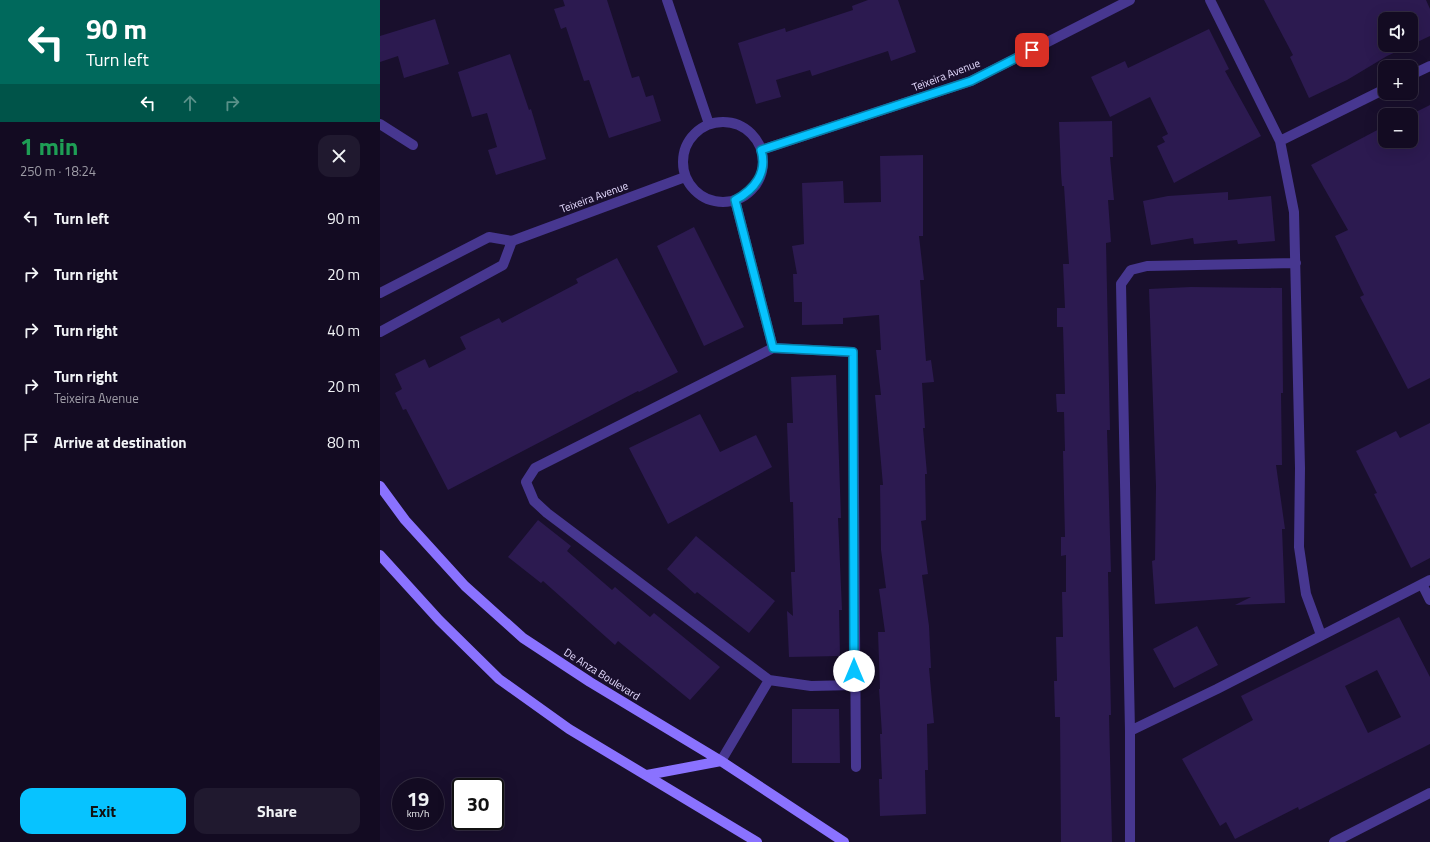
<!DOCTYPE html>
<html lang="en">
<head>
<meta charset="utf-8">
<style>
  body { margin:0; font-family:"Titillium Web",sans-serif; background:#20192f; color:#f1f3f6; height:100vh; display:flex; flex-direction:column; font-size:15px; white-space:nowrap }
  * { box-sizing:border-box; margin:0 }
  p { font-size:13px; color:#9d9ba5 }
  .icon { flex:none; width:22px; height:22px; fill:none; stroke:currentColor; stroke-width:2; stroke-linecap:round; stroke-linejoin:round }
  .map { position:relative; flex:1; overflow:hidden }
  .sheet { display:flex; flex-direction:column; background:#130b22; width:380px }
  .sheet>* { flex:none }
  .guide { background:#00695c; color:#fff; overflow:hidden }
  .tools { position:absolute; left:998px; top:12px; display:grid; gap:8px }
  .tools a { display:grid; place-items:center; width:40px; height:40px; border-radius:8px; background:#130b22; box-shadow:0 4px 16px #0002,0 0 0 1px #322b40; font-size:20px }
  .speed { position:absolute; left:12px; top:778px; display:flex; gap:8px; font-size:20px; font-weight:700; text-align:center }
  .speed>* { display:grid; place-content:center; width:52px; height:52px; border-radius:50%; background:#130b22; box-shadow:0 4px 16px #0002,0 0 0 1px #322b40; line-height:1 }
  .speed small { font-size:10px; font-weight:400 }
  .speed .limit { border:2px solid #111; border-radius:6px; background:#fff; color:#111 }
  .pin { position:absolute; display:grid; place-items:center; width:34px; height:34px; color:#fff; margin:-17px; border-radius:8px; box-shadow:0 2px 6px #0006 }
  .me { position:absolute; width:44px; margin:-22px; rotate:0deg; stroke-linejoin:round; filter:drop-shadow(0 0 3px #0008) }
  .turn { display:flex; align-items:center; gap:14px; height:84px; padding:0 20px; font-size:18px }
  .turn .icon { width:52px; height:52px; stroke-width:2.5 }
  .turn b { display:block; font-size:28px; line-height:34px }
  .lanes { display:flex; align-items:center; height:38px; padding:0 20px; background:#0003; justify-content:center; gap:20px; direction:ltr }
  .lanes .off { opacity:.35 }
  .round { display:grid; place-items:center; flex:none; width:42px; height:42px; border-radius:12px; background:#20192f }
  .headline { display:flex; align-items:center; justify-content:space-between; height:68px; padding:0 20px }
  h1 { font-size:24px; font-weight:700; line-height:30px; color:#1e9e55 }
  .primary-button { display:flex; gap:8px; margin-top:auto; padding:8px 20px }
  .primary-button a { flex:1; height:46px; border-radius:12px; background:#07c3ff; color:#111; font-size:16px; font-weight:700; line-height:46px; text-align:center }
  .primary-button a+a { background:#20192f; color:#f1f3f6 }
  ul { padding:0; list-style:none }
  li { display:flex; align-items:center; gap:12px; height:56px; padding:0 20px }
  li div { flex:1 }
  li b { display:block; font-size:15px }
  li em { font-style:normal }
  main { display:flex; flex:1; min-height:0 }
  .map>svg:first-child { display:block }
  .building { fill:#2c1a50; fill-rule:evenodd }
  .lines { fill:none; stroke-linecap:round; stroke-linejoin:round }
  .street { stroke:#473790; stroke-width:10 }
  .secondary { stroke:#8a72ff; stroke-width:10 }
  .route-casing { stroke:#057fa6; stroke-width:10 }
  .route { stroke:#07c3ff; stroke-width:7 }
  .labels { text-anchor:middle; stroke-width:4; stroke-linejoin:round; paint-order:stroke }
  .street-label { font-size:11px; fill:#e5dbff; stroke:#190f2d }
</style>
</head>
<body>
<main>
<section class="sheet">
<div class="guide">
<div class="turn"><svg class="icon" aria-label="left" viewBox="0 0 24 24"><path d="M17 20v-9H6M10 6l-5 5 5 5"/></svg><div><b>90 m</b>Turn left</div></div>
<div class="lanes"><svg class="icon" aria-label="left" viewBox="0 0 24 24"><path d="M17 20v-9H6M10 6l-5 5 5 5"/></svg><svg class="icon off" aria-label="ahead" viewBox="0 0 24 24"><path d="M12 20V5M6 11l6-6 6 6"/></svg><svg class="icon off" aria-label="right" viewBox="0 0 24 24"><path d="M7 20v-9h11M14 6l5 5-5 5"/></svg></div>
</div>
<div class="headline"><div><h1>1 min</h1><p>250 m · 18:24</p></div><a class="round"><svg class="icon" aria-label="close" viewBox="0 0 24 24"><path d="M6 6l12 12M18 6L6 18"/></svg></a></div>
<ul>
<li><svg class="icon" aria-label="left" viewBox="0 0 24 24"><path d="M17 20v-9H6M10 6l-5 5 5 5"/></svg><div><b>Turn left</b></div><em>90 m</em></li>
<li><svg class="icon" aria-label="right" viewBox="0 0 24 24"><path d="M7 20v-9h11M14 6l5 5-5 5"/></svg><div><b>Turn right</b></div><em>20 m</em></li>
<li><svg class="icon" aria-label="right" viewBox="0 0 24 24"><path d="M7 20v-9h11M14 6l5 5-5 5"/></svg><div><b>Turn right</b></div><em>40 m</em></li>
<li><svg class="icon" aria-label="right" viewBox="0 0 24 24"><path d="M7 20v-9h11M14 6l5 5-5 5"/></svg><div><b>Turn right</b><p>Teixeira Avenue</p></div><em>20 m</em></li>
<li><svg class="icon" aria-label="arrive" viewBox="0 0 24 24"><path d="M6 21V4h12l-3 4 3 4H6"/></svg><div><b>Arrive at destination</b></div><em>80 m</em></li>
</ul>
<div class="primary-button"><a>Exit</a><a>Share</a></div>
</section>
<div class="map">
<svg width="1050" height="842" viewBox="0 0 1050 842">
  <rect width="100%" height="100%" fill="#190f2d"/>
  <path class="building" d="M183,0H227L252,78L259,76L266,97L273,95L281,121L229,138L209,80L204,81L186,27L181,29L174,9L185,6Z
    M488,0H518L536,52L511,61L508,51L432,76L430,70L396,80L401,97L376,104L358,43L405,28L406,32L473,10L472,6Z
    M884,0H1046L1050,9V36L1031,45V19H1005V45H1031L1007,56L967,80L929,98L910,57L913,55Z
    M55,19L69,64L24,78L18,56L0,62V36Z
    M829,29L849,69L845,71L881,136L794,183L777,146L785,142L782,137L788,134L770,97L730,117L711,77L745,61L748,68Z
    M130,54L149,110L151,109L166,159L116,175L108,150L117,147L107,113L92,117L78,72Z
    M1050,105V378L1028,389L980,297L984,295L955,236L968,230L931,165L1005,126V141H1031L1030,115Z
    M732,121L733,157H730L734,200H728L731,242L726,243L730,430H727L731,572H728L731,715H729L732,842H681L680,717H675L674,681H677L676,637H683L682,592H686V555L681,556V537H685L683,451H685L684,412H677L676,394H685L683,327H677V308H685L683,264H689L684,186H682L681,173L679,122Z
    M543,155V236H539L544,280H540L546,361L551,360L554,382L542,383L545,428H543L547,474H545L546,520L541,521L548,574L542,575L549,626L551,668H549L554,723L547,724L548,770H545L546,814L500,816L499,779H502L500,734H502L499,689H500L498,632H505L499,589L506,588L501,550L500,485H503L495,395H501L496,350H501L499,315L463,318V324L422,325V302H414L413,274H417L412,246L424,244L422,183L463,181L464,203L501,202L500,156Z
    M848,192V200L891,196L895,241L858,244L857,240L814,244L813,238L771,245L763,201L788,196Z
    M314,227L364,327L324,346L277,246Z
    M237,258L298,372L259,392L258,391L68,490L26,409L23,410L15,393L22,389L15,374L45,359L49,368L86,349L80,337L119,318L122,323L198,283L196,279Z
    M811,287L902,288L903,393H901L902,465H896L905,529H902L905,603L855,605L871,597L775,604L772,561L775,560L776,486L769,289Z
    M456,375L461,518H458L462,610H459L460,656L409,657L407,611L413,616L411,572H415L413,502H410L407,423H413L411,377Z
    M320,414L340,452L376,435L392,467L288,524L249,448Z
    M1050,423V558L1031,568L994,494L997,493L976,451L1016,431L1020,438Z
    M158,520L191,546L187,551L232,590L235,587L270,617L274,613L340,667L310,700L238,641L235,645L163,581L161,583L128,557Z
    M316,536L395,601L369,633L317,592L315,594L287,569Z
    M1019,617L1050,677V744L919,810L918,807L855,839L846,822L840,826L802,759L873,720L861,696ZM997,670L1021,717L988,733L965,686Z
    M817,626L838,665L794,688L773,649Z
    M412,709H459L460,763H412Z"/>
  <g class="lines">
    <path class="street" d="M287,0L329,124
      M830,0L900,141L914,212L920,468L919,547L926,594L941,635
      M1031,75L1050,66
      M303 162a40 40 0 1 1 80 0a40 40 0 1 1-80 0Z
      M0,124L33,145
      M900,141L1005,89
      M381,150L591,81L750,0
      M355,200L393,348L473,352L476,767
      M0,293L109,237L132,241L305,177
      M0,332L123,265L132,241
      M393,348L155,468L146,482L154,501L167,513L389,680L431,686L474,685
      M1042,584L1050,600
      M750,731L741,284L751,270L767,266L916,263
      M341,761L389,680
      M750,842V731L837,689L1050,580
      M954,842L1050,793"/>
    <path class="secondary" d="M0,486L25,520L85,586L143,638L210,682L341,761L464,842
      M0,555L59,620L119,679L189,729L377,842
      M267,775L341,761"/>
  </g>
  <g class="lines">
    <defs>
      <path id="route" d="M474,671L473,352L393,348L355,200C374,190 388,173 381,150L591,81L652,50"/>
    </defs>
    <use href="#route" class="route-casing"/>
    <use href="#route" class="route"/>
  </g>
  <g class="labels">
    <g class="street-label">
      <text transform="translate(566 75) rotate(-21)" y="4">Teixeira Avenue</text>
      <text transform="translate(214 197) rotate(-20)" y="4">Teixeira Avenue</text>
      <text transform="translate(222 674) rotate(32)" y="4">De Anza Boulevard</text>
    </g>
  </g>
</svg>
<div class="tools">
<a><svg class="icon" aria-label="sound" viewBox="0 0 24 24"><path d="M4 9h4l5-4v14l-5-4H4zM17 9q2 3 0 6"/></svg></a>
<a>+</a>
<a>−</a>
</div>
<div class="speed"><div>19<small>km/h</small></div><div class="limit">30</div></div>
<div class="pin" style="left:652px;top:50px;background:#d93025"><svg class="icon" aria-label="arrive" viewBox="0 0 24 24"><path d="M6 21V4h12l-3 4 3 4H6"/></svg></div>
<svg class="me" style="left:474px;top:671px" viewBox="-20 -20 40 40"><circle r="19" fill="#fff"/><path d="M0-13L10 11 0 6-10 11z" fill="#07c3ff"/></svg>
</div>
</main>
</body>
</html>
